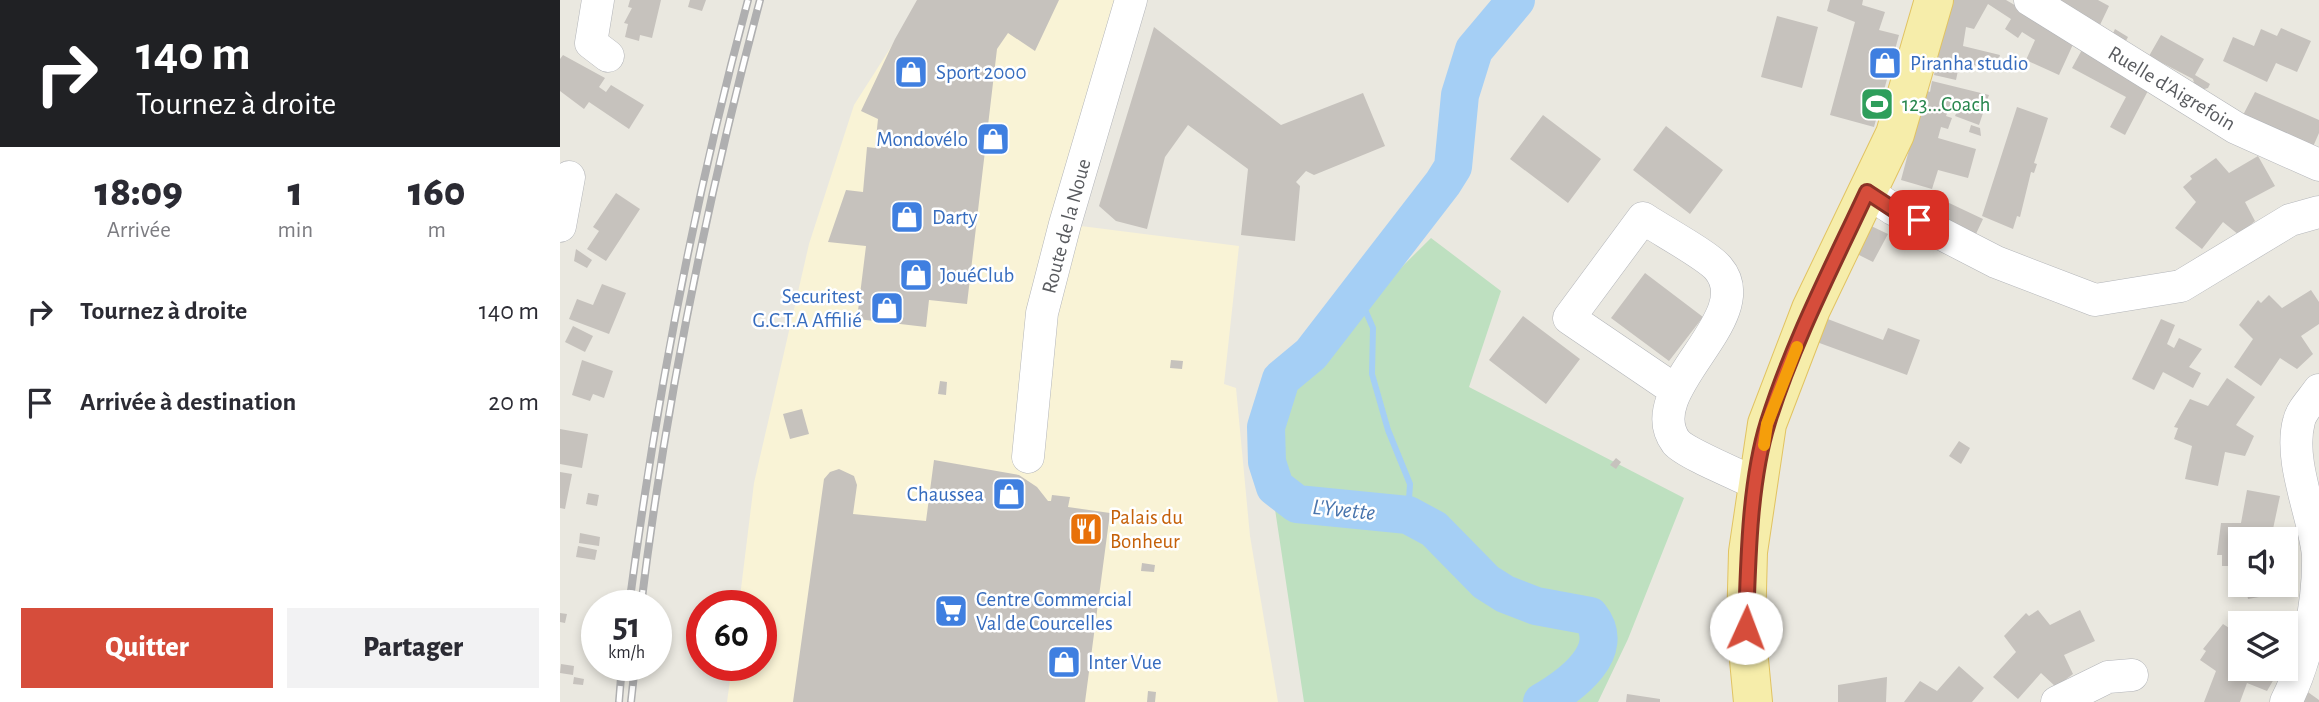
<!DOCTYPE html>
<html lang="fr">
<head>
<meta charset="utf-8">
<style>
  body { margin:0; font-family:"Alegreya Sans",sans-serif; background:#f2f2f3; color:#2b2b33; height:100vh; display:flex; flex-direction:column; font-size:26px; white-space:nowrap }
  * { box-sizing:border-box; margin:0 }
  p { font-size:23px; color:#7c7c81 }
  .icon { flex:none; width:38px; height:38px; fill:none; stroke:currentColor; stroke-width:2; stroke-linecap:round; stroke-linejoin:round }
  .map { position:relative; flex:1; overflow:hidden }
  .panel { display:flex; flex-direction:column; background:#fff; width:560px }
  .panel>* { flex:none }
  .top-card { background:#202124; color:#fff; overflow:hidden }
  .controls { position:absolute; left:1668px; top:527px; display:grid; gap:14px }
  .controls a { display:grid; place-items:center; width:70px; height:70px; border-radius:0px; background:#fff; box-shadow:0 4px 10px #0003; font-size:35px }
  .speed { position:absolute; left:21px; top:590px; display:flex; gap:14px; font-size:35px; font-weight:700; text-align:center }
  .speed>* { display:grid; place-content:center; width:91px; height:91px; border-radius:50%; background:#fff; box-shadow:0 4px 10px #0003; line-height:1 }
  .speed small { font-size:18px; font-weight:400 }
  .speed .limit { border:10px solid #d22; background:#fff; color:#111 }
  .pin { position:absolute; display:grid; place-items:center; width:60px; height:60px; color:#fff; margin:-30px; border-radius:14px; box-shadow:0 4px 10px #0006 }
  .me { position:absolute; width:77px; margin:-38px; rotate:2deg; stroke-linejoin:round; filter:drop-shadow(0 0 5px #0008) }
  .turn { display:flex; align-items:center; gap:24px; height:147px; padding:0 21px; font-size:32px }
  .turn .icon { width:91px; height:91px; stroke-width:2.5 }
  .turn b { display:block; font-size:49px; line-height:60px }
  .eta { display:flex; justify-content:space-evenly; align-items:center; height:119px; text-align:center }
  .eta b { font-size:42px; font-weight:800; line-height:49px }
  .cta { display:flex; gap:14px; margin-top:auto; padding:14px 21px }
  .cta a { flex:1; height:80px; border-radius:0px; background:#d64d3b; color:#fff; font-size:28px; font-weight:800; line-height:80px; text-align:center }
  .cta a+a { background:#f2f2f3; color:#2b2b33 }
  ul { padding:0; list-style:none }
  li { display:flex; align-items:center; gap:21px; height:91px; padding:0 21px }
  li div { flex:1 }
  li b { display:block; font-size:26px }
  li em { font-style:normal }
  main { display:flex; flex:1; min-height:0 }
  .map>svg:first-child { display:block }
  .commercial { fill:#f9f3d6 }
  .green { fill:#bee0c0 }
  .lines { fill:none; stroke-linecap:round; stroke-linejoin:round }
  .stream { stroke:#a5cff5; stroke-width:6 }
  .river { stroke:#a5cff5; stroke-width:38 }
  .building { fill:#c6c2bd }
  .minor-casing { stroke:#b3b5b9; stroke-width:33 }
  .major-casing { stroke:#e1c362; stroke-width:40 }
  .minor { stroke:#fff; stroke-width:32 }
  .major { stroke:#f6edaa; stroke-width:38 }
  .rail-casing { stroke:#afafb0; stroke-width:8 }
  .rail { stroke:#fff; stroke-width:5; stroke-dasharray:16; stroke-linecap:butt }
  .route-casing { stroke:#8b3226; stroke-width:18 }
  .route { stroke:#d64d3b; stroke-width:12 }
  .slow { stroke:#f59e0b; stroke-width:12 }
  .labels { text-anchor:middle; stroke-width:5; stroke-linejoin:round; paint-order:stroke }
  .shop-label { font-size:21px; fill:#366cbe; stroke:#fff; text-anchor:start }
  .street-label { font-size:21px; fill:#595b5f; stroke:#fff }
  .leisure-label { font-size:21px; fill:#27864d; stroke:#fff; text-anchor:start }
  .food-label { font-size:21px; fill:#c56008; stroke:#fff; text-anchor:start }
  .water-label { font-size:23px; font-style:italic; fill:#4975ad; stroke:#fff }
</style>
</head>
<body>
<main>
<section class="panel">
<div class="top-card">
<div class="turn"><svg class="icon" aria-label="right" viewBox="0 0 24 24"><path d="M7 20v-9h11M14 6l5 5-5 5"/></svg><div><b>140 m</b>Tournez à droite</div></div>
</div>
<div class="eta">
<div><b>18:09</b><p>Arrivée</p></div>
<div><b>1</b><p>min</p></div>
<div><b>160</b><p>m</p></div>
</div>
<ul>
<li><svg class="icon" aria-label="right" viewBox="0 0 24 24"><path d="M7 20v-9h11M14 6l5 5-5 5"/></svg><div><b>Tournez à droite</b></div><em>140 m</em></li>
<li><svg class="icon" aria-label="arrive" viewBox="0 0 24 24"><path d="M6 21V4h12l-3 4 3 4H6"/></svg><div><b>Arrivée à destination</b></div><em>20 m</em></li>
</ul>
<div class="cta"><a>Quitter</a><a>Partager</a></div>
</section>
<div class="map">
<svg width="1759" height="702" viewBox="0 0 1759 702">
  <rect width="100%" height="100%" fill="#eae8e0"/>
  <path class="commercial" d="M361,0H570L505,224L679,246L664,384L676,388L690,536L718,702H167L172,665H201V606L179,605L194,483L249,244L294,105Z"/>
  <path class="green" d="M871,238L941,291L909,387L1124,498L1068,639L1038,702H744L710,476L735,373Z"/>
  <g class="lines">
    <path class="stream" d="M793,300L806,312L813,328L812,374L828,430L850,484L848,515"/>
    <path class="river" d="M956,0L914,50L900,95L893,167L883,183L751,354L721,379L706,427L707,462L715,487L737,504L848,515L874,529L926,582L945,594L976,606L1030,616C1058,651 1011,685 982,702"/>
  </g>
  <path class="building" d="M70,0H101L92,38L80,35L79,41L65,37L68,24L64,23L72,8L68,7Z
    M130,0H146L142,11L128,7Z
    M357,0H499L475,51L448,33L437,49L407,304L369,300L366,327L297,319L306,246L268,242L286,190L303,192L307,147L315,148L318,119L301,111L335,39Z
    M1270,0H1303L1302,5L1325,12L1319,30L1339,35L1314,127L1270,115L1295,22L1267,11Z
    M1388,0H1446L1515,40L1499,75L1466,60L1475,40L1462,32L1458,38L1445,29L1451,19L1428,4L1414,29L1406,27L1403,46L1440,55L1435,71L1400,61L1396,80L1374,75Z
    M1484,0H1538L1549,6L1539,27Z
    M1217,16L1258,27L1242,88L1201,77Z
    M594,27L721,125L803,93L825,146L754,175L746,171L736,182L740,186L735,241L681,235L688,169L628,125L605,157L587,229L556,221L539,206Z
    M1721,28L1751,41L1737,72L1716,63L1707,82L1663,61L1673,37L1694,46L1701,29L1717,36Z
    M1555,29L1568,37L1561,50L1549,42Z
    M1601,35L1644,59L1635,75L1650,84L1648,88L1641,90L1635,87L1633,79L1589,56Z
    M1524,46L1592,83L1565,135L1550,127L1566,97L1512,68Z
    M3,55L45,78L39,87L46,92L51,85L84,105L69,129L29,102L24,109L0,91V59Z
    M1372,81L1429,95L1419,125L1395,116L1397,111L1389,108L1386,116L1392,118L1388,129L1381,127L1378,138L1416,149L1408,178L1378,170L1372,189L1341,180L1365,90L1370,92Z
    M1695,92L1759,120V133L1752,149L1682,117Z
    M1457,107L1488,118L1474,163L1477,164L1474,173L1471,172L1460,217L1457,216L1453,229L1422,216Z
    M983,115L1041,159L1008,203L950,159Z
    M1411,125L1420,128L1421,136L1409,132Z
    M1106,126L1163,170L1130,214L1073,170Z
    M1698,156L1715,186L1685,202L1695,221L1679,235L1663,222L1642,249L1615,228L1636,202L1623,187L1632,179L1630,176L1656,158L1669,173Z
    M56,193L80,209L46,261L27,249L39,231L33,227Z
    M1387,202L1423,219L1415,236L1379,219Z
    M1309,225L1328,234L1313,262L1295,253Z
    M16,249L32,260L27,268L14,261Z
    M1085,273L1143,317L1109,361L1051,318Z
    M42,284L66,293L49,334L9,319L17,299L33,305Z
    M1751,290L1759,302V324L1741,336L1753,354L1737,369L1720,358L1701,386L1674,367L1693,339L1679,325L1698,300L1701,303L1709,295L1722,308Z
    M963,316L1020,359L986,404L929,360Z
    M1265,318L1323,340L1328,328L1360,340L1347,375L1254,341Z
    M1601,319L1615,325L1607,344L1614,348L1619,338L1642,349L1629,367L1641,373L1633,388L1603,372L1594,390L1572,379Z
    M13,326L33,336L25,352L5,342Z
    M22,360L53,371L44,398L33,394L30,401L12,395Z
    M611,360L623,361L622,369L610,368Z
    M1667,378L1695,397L1676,425L1694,436L1685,456L1665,452L1658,486L1625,479L1632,446L1614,439L1618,428L1614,427L1630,399L1648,406Z
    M380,381L387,382L386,395L378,394Z
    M242,409L249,434L230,439L223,414Z
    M0,429L28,434L22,468L0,464Z
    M1399,441L1410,448L1401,464L1389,456Z
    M1056,458L1061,462L1056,469L1050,465Z
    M374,460L459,475L477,487L488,501H491L492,495L510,497L508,507L550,513L525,702H233L264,479L270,472L279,469L294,476L297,485L293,514L366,521Z
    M0,472L12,474L5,509L0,508Z
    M1687,490L1720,496L1713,529L1734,533V555L1726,557V539H1680V566H1662V555H1657L1661,523H1681Z
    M28,493L39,495L37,506L26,504Z
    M20,533L40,537L39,546L19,543Z
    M18,546L37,550L35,560L16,557Z
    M582,563L595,565L594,572L581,571Z
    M1685,584H1719L1721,593L1688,599Z
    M1478,610L1490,625L1520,610L1535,641L1504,655L1513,674L1496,687L1481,673L1458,699L1433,677L1456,652L1444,636L1466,613L1469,616Z
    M1703,611L1716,623H1691Z
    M0,613L7,614L5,623L0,622Z
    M1663,624L1680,635V668H1714L1718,672L1707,691L1687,683L1680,702H1644L1656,671L1640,660L1646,651L1643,649Z
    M1,664L14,666L13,675L0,673Z
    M1399,666L1424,688L1412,702H1344L1360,681L1377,691Z
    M14,677L24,679L23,685L13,684Z
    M1327,677L1326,702H1278V685Z
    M1745,690L1759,700V702H1738Z
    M588,691L596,692L595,702H587Z
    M1067,694L1100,699V702H1066Z"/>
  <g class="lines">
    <defs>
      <path id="minor" d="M38,0L31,43L48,56
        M1470,0L1676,128L1759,165
        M1307,192L1333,209L1436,262L1535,300L1621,286L1730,220L1759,212
        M0,226L9,177
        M1115,390L1009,318L1083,218C1099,229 1147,255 1158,268C1201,318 1077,390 1116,442C1125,453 1181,476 1197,484
        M468,457L482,313L505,224L571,0
        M1497,702L1548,677L1572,675
        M1726,702C1747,660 1759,603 1758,555C1754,516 1728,461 1739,421C1741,411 1753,399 1759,390"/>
      <path id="major" d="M1193,702L1186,628L1188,552L1207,424L1251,309L1335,134L1374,0"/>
    </defs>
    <use href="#minor" class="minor-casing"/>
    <use href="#major" class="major-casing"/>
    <use href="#minor" class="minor"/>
    <use href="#major" class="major"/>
    <defs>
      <path id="rail" d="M69,606C96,399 134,201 188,0
        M81,606C106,400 147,200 200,0
        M59,702L62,665
        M71,702L75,665"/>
    </defs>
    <use href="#rail" class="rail-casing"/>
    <use href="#rail" class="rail"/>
  </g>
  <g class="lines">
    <defs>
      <path id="route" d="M1186,628C1188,564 1189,483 1208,422C1233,342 1272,267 1307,192L1333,209L1359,220"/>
    </defs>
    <use href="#route" class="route-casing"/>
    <use href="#route" class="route"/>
    <path class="slow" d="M1204,445L1207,424L1237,347"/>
  </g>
  <defs>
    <symbol id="shop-square" viewBox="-11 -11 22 22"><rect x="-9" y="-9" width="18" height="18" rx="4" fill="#3f7fe0" stroke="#fff"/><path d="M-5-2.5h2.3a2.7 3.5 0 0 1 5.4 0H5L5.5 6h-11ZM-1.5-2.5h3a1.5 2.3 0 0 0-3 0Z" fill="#fff"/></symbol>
    <symbol id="stadium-square" viewBox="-11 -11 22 22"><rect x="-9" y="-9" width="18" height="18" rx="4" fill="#2e9e5b" stroke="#fff"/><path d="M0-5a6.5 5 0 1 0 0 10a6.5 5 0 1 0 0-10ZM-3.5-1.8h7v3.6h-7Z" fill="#fff"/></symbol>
    <symbol id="restaurant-square" viewBox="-11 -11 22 22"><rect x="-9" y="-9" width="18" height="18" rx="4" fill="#e8710a" stroke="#fff"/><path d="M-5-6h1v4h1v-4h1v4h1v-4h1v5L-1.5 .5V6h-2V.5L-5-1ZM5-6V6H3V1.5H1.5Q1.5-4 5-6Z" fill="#fff"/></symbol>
    <symbol id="supermarket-square" viewBox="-11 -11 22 22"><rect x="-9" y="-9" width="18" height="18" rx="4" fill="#3f7fe0" stroke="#fff"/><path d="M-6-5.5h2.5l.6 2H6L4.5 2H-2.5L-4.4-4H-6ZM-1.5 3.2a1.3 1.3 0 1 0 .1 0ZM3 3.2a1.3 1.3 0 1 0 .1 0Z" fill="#fff"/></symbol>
  </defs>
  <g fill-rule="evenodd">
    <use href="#shop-square" x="1306" y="44" width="38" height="38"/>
    <use href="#shop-square" x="332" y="53" width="38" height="38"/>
    <use href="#stadium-square" x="1298" y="85" width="38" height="38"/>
    <use href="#shop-square" x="414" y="120" width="38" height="38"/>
    <use href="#shop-square" x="328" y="198" width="38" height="38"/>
    <use href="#shop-square" x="337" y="256" width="38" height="38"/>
    <use href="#shop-square" x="308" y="289" width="38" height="38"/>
    <use href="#shop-square" x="430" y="475" width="38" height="38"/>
    <use href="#restaurant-square" x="507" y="510" width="38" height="38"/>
    <use href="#supermarket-square" x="372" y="592" width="38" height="38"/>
    <use href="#shop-square" x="485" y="643" width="38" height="38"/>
  </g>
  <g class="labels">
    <g class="shop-label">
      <text x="1350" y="70">Piranha studio</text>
      <text x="376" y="79">Sport 2000</text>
      <text x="408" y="146" text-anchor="end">Mondovélo</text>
      <text x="372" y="224">Darty</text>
      <text x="380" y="282">JouéClub</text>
      <text x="302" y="303" text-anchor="end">Securitest<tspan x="302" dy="24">G.C.T.A Affilié</tspan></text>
      <text x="424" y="501" text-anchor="end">Chaussea</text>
      <text x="416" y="606">Centre Commercial<tspan x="416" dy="24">Val de Courcelles</tspan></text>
      <text x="528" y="669">Inter Vue</text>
    </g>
    <g class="street-label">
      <text transform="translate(1612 88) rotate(31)" y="7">Ruelle d'Aigrefoin</text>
      <text transform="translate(506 226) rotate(-75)" y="7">Route de la Noue</text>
    </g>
    <g class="leisure-label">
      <text x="1342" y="111">123...Coach</text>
    </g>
    <g class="food-label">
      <text x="550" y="524">Palais du<tspan x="550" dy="24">Bonheur</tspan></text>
    </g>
    <g class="water-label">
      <text transform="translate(784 509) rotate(6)" y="8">L'Yvette</text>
    </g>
  </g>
</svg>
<div class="controls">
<a><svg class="icon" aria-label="sound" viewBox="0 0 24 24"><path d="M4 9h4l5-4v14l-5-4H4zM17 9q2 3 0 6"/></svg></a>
<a><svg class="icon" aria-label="layers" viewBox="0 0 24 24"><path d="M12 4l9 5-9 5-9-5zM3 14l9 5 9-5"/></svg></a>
</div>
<div class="speed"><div>51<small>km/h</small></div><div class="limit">60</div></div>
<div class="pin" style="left:1359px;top:220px;background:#d93025"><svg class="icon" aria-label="arrive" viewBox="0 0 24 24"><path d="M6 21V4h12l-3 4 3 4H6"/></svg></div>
<svg class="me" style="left:1186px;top:628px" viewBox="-20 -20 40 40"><circle r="19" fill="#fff"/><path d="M0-13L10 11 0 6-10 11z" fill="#d64d3b"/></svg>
</div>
</main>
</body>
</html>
